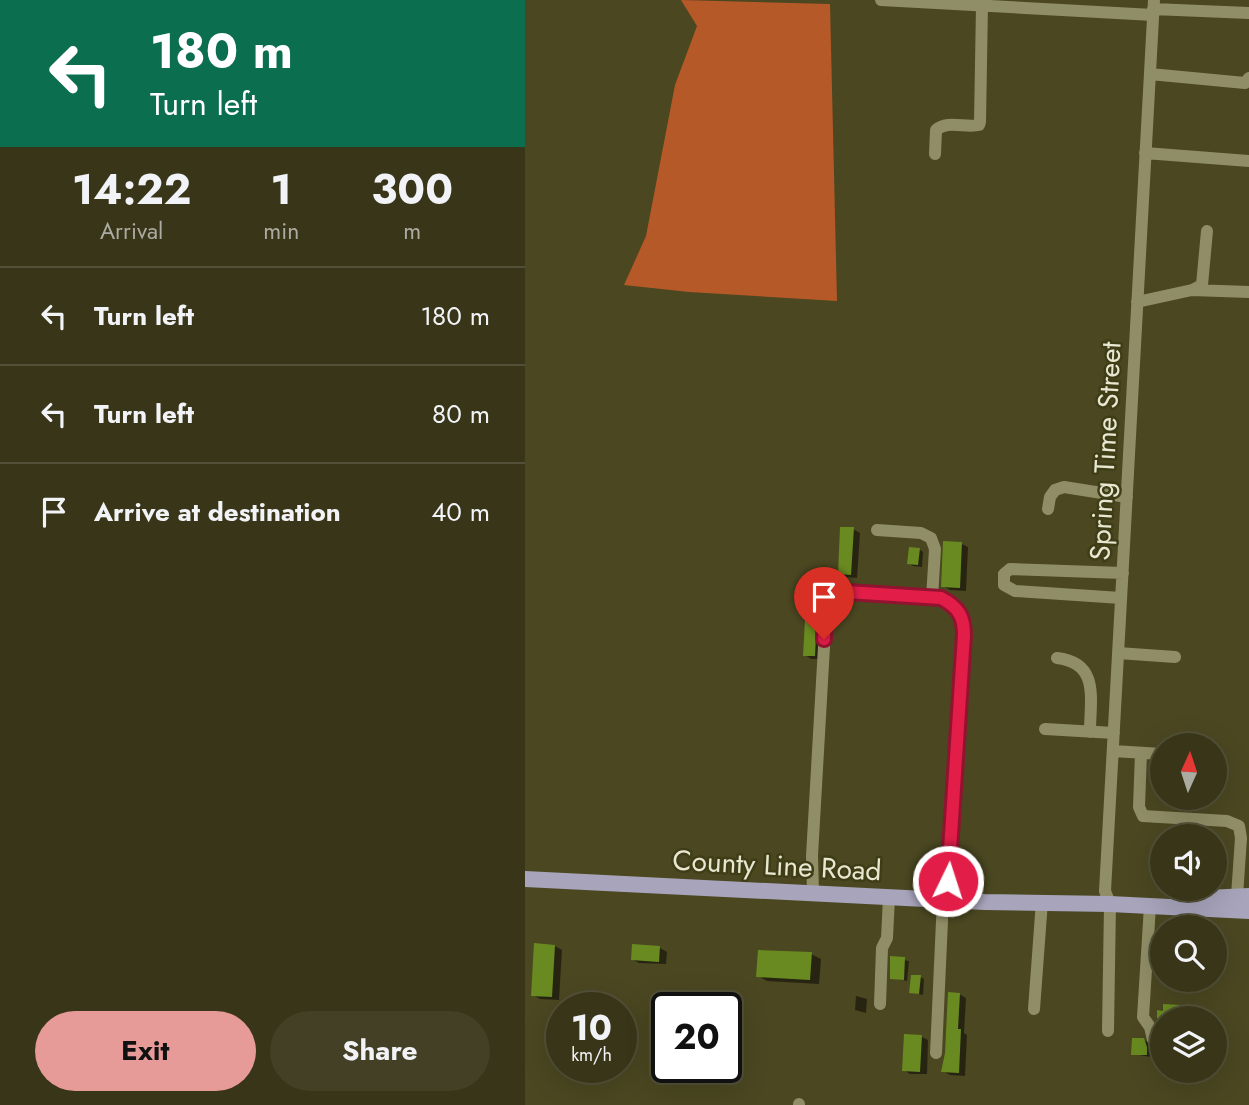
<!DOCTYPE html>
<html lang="en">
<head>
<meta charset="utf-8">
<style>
  body { margin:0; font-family:Jost,sans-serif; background:#434026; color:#f1f3f6; height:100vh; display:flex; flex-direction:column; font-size:26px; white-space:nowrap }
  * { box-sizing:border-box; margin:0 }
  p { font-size:23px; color:#ababa2 }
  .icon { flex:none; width:38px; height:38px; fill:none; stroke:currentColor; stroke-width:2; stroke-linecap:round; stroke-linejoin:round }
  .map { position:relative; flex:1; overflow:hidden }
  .details { display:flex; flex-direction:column; background:#383519; width:525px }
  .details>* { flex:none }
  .hud { background:#0b6e4f; color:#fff; overflow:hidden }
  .needle { width:46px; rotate:3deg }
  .tools { position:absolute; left:625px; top:733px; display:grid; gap:14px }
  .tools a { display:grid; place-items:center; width:77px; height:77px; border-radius:50%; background:#383519; box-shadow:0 7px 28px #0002,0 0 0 2px #525038; font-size:35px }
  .speed { position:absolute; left:21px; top:992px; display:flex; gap:14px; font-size:35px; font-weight:700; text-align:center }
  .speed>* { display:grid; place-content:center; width:91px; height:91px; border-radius:50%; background:#383519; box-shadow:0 7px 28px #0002,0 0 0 2px #525038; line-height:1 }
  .speed small { font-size:18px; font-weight:400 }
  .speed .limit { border:4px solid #111; border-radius:10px; background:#fff; color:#111 }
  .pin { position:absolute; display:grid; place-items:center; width:60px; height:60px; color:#fff; margin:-72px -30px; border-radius:50% 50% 50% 0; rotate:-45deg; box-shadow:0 0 7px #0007 }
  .pin .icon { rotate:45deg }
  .me { position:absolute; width:77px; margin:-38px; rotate:4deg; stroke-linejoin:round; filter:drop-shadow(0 0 5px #0008) }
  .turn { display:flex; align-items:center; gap:24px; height:147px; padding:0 35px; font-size:32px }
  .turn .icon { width:91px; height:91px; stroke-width:2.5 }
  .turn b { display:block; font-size:49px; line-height:60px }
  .eta { display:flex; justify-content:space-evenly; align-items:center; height:119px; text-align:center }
  .eta b { font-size:42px; font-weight:700; line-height:49px }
  .button { display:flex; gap:14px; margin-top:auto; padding:14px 35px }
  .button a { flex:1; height:80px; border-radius:42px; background:#e69b98; color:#111; font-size:28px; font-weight:700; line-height:80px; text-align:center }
  .button a+a { background:#434026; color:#f1f3f6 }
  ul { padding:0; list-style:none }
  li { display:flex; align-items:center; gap:21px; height:98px; padding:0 35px; border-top:2px solid #525038 }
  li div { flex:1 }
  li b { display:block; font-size:26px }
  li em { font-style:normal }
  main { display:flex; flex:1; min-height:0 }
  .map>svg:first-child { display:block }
  .forest { fill:#b65928 }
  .shadow { fill:#0007 }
  .building { fill:#698a20 }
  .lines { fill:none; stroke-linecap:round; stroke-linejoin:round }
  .minor { stroke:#908e66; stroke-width:12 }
  .major { stroke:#a7a4bb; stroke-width:16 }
  .route-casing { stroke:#92132f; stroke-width:18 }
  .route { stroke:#e11d48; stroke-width:12 }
  .labels { text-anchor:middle; stroke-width:5; stroke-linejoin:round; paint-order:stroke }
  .street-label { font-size:28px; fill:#e8e8d2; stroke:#3f3d16 }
</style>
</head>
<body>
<main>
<section class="details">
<div class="hud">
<div class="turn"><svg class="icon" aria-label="left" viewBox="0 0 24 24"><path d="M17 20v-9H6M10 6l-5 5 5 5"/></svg><div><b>180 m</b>Turn left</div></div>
</div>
<div class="eta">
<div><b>14:22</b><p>Arrival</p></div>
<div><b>1</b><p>min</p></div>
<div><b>300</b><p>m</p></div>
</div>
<ul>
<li><svg class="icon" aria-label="left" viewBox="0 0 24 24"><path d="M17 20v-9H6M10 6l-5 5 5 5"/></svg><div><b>Turn left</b></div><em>180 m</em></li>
<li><svg class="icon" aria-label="left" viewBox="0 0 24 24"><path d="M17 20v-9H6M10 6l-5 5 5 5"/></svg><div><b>Turn left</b></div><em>80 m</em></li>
<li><svg class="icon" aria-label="arrive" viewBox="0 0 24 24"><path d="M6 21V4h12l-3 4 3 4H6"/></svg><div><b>Arrive at destination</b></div><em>40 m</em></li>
</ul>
<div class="button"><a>Exit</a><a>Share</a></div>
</section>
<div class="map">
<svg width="724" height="1105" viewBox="0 0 724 1105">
  <rect width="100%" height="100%" fill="#4a4721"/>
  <path class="forest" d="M156,0L305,4L312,301L164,292L99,285L121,236L150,85L172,26Z"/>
  <path class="shadow" d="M328,529L335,533L332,578L321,577L315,573Z
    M437,544L443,547L441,591L425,590L418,586Z
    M394,549L398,552L397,567L388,566L384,563Z
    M283,603L295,604L301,607L296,659H286L280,655Z
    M30,946L37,950L34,1000L15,999L8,995Z
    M108,946L135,948L142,952L141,964L114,963L107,959Z
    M286,954L296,959L294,984L242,981L233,976Z
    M367,958L384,961L382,981L366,978Z
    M395,977L399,979L398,995L386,992Z
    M434,994L441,998L439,1033L442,1035L440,1076L425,1075L418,1071Z
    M331,996L342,999L341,1013L330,1010Z
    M655,1007L662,1011L661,1018H637V1035L634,1012Z
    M397,1037L403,1040L402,1074H385L379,1070Z
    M618,1040L623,1042L626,1057L608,1054Z"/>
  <path class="building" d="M315,527H329L326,575L313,574Z
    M418,541L437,542L435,588L416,587Z
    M384,547L395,548L393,565L382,564Z
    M281,601L295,602L292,611L290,656H278Z
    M9,943L30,945L27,997L6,996Z
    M107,944L135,946L134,962L106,960Z
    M233,950L287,952L285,980L231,977Z
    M365,956L380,957L379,980L365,979Z
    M386,975H396L394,994L384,993Z
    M423,992L435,993L433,1029H436L434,1073L416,1072L420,1053Z
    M638,1004L656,1005L655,1018H632V1010L638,1011Z
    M379,1034L397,1035L395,1072L377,1071Z
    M607,1038H619L622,1047V1055H606Z"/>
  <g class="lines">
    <path class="minor" d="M356,0L628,15
      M628,9L724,13
      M625,74L720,83L724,78
      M620,153L724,161
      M410,154L411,130C422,120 440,128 454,125L455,122L457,5
      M667,290L724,292
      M612,302L667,290L677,285L682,231
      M523,509L525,497L530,490L539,487L602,497
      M352,530L396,533L406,538L410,549L407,598
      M596,598L490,591L479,585V574L485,569L598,573
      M593,653L650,657
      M532,658C575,663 565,699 565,732
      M520,729L589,733
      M588,751L637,754
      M616,753L614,807L618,816L702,821L714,826L716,838L712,896
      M288,893L287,856L301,612C305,599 309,595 322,592L416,598L428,604L439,622L431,778L422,900
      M625,906L618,1017L625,1027L628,1040
      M355,1004L357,948L362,938L364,897
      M509,1009L517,901
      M583,1031L585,904L580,891L629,0
      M411,1053L418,899
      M274,1104V1105"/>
    <path class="major" d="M0,879L460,902L585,904L724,911
      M660,899L724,896"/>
  </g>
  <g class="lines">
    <defs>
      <path id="route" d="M299,639C300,617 296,598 322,592L416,598C433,607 439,616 439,635L423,881"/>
    </defs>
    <use href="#route" class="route-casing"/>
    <use href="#route" class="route"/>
  </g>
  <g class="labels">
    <g class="street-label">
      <text transform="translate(580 451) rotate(-87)" y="10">Spring Time Street</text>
      <text transform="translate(252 865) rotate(3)" y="10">County Line Road</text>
    </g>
  </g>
</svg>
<div class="tools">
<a><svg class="needle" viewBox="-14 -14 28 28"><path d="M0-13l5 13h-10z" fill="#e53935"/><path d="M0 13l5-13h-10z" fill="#ababa2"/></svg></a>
<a><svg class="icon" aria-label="sound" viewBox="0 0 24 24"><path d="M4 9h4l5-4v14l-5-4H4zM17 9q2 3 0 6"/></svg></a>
<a><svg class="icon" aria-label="search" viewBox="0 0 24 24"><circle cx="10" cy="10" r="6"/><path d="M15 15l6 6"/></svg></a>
<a><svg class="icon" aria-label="layers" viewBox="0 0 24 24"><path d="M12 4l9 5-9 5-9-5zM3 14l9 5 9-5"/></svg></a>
</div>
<div class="speed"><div>10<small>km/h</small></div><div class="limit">20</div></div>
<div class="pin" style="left:299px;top:639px;background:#d93025"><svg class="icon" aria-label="arrive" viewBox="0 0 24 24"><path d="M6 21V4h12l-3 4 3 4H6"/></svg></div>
<svg class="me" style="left:423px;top:881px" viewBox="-20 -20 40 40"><circle r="17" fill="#e11d48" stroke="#fff" stroke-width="3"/><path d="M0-11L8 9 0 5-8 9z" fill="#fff"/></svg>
</div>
</main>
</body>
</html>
